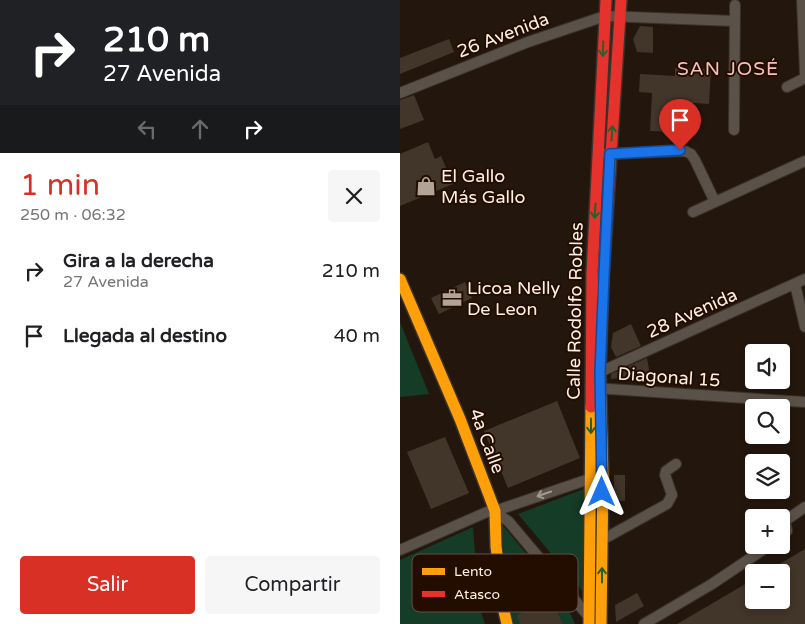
<!DOCTYPE html>
<html lang="es">
<head>
<meta charset="utf-8">
<style>
  body { margin:0; font-family:"Varela Round",sans-serif; background:#f6f6f6; color:#202124; height:100vh; display:flex; flex-direction:column; font-size:19px; white-space:nowrap }
  * { box-sizing:border-box; margin:0 }
  p { font-size:16px; color:#757577 }
  .icon { flex:none; width:28px; height:28px; fill:none; stroke:currentColor; stroke-width:2; stroke-linecap:round; stroke-linejoin:round }
  .map { position:relative; flex:1; overflow:hidden }
  .sheet { display:flex; flex-direction:column; background:#fff; width:400px }
  .sheet>* { flex:none }
  .hud { background:#202124; color:#fff; overflow:hidden }
  .controls { position:absolute; left:345px; top:344px; display:grid; gap:10px }
  .controls a { display:grid; place-items:center; width:45px; height:45px; border-radius:5px; background:#fff; box-shadow:0 2px 8px #0003; font-size:25px }
  .pin { position:absolute; display:grid; place-items:center; width:42px; height:42px; color:#fff; margin:-51px -21px; border-radius:50% 50% 50% 0; rotate:-45deg; box-shadow:0 0 5px #0007 }
  .pin .icon { rotate:45deg }
  .me { position:absolute; width:55px; margin:-28px; rotate:0deg; stroke-linejoin:round; filter:drop-shadow(0 0 4px #0008) }
  .turn { display:flex; align-items:center; gap:18px; height:105px; padding:0 20px; font-size:22px }
  .turn .icon { width:65px; height:65px; stroke-width:2.5 }
  .turn b { display:block; font-size:35px; line-height:42px }
  .lanes { display:flex; align-items:center; height:48px; padding:0 20px; background:#0003; justify-content:center; gap:25px; direction:ltr }
  .lanes .off { opacity:.35 }
  .round { display:grid; place-items:center; flex:none; width:52px; height:52px; border-radius:5px; background:#f6f6f6 }
  .head { display:flex; align-items:center; justify-content:space-between; height:85px; padding:0 20px }
  h1 { font-size:30px; font-weight:600; line-height:38px; color:#d93025 }
  .primary-button { display:flex; gap:10px; margin-top:auto; padding:10px 20px }
  .primary-button a { flex:1; height:58px; border-radius:5px; background:#d93025; color:#fff; font-size:20px; font-weight:600; line-height:58px; text-align:center }
  .primary-button a+a { background:#f6f6f6; color:#202124 }
  ul { padding:0; list-style:none }
  li { display:flex; align-items:center; gap:15px; height:65px; padding:0 20px }
  li div { flex:1 }
  li b { display:block; font-size:19px }
  li em { font-style:normal }
  main { display:flex; flex:1; min-height:0 }
  .map>svg:first-child { display:block }
  .green { fill:#153c26 }
  .building { fill:#423529 }
  .lines { fill:none; stroke-linecap:round; stroke-linejoin:round }
  .street-casing { stroke:#3c322c; stroke-width:12 }
  .slow-casing { stroke:#3c322c; stroke-width:14 }
  .jam-casing { stroke:#3c322c; stroke-width:14 }
  .street { stroke:#5a5148; stroke-width:10 }
  .slow { stroke:#ff9f0a; stroke-width:11 }
  .jam { stroke:#e5322d; stroke-width:11 }
  .oneway { stroke:#29602a }
  .oneway2 { stroke:#a4988e }
  .route-casing { stroke:#114b97; stroke-width:12 }
  .route { stroke:#1a73e8; stroke-width:9 }
  .labels { text-anchor:middle; stroke-width:4; stroke-linejoin:round; paint-order:stroke }
  .street-label { font-size:18px; fill:#feefe3; stroke:#220d00 }
  .poi-label { font-size:18px; fill:#feefe3; stroke:#220d00; text-anchor:start }
  .neighbourhood-label { font-size:19px; letter-spacing:1px; fill:#f5c1bc; stroke:#220d00 }
  .key { fill:#220d00; stroke:#645144; stroke-width:1 }
  .key-label { font-size:14px; fill:#feefe3 }
</style>
</head>
<body>
<main>
<section class="sheet">
<div class="hud">
<div class="turn"><svg class="icon" aria-label="right" viewBox="0 0 24 24"><path d="M7 20v-9h11M14 6l5 5-5 5"/></svg><div><b>210 m</b>27 Avenida</div></div>
<div class="lanes"><svg class="icon off" aria-label="left" viewBox="0 0 24 24"><path d="M17 20v-9H6M10 6l-5 5 5 5"/></svg><svg class="icon off" aria-label="ahead" viewBox="0 0 24 24"><path d="M12 20V5M6 11l6-6 6 6"/></svg><svg class="icon" aria-label="right" viewBox="0 0 24 24"><path d="M7 20v-9h11M14 6l5 5-5 5"/></svg></div>
</div>
<div class="head"><div><h1>1 min</h1><p>250 m · 06:32</p></div><a class="round"><svg class="icon" aria-label="close" viewBox="0 0 24 24"><path d="M6 6l12 12M18 6L6 18"/></svg></a></div>
<ul>
<li><svg class="icon" aria-label="right" viewBox="0 0 24 24"><path d="M7 20v-9h11M14 6l5 5-5 5"/></svg><div><b>Gira a la derecha</b><p>27 Avenida</p></div><em>210 m</em></li>
<li><svg class="icon" aria-label="arrive" viewBox="0 0 24 24"><path d="M6 21V4h12l-3 4 3 4H6"/></svg><div><b>Llegada al destino</b></div><em>40 m</em></li>
</ul>
<div class="primary-button"><a>Salir</a><a>Compartir</a></div>
</section>
<div class="map">
<svg width="405" height="624" viewBox="0 0 405 624">
  <rect width="100%" height="100%" fill="#23170d"/>
  <path class="green" d="M0,322L29,394L0,397Z
    M184,489L185,594L118,514Z
    M101,523L149,581L169,611L175,624H110Z
    M73,527L79,606L85,624H0V560Z"/>
  <path class="building" d="M240,26L253,27V53L237,52L233,39Z
    M49,39L54,52L0,74V58Z
    M275,68L311,69L309,104L293,103L292,106L272,105L271,132L250,131L252,93L239,92L240,74L275,76Z
    M14,95L24,120L0,129V100Z
    M28,142L35,159L41,156L53,184L0,206V154Z
    M65,282L72,298L39,314L31,298Z
    M231,324L241,346L216,357L211,347L213,333Z
    M247,358L250,375L211,379V374Z
    M157,401L180,458L108,488L84,431Z
    M45,437L69,493L31,509L7,452Z
    M214,475H225V501H214Z
    M405,549V624H277L354,579V600H381V572H366Z
    M237,593L244,606L216,622L215,605Z
    M152,600L163,624H120L117,615Z"/>
  <g class="lines">
    <defs>
      <path id="street" d="M402,0L405,73
        M387,87L405,78
        M0,93L128,42L205,16L334,21
        M334,130L335,5
        M204,154L285,151L291,154L295,160L315,202
        M293,212L405,161
        M395,284L405,327
        M196,372H200L405,279
        M194,388L405,402
        M95,511L109,522L189,617
        M381,537L387,531L385,521L405,507
        M202,540L267,504L272,495L265,475L266,471L276,464
        M0,550L87,512L95,511L195,477
        M244,624L312,584L370,545"/>
      <path id="slow" d="M0,279L60,419L95,511L96,546L103,607L107,624
        M189,624L191,407
        M201,624L203,476L200,372L203,279"/>
      <path id="jam" d="M203,279L221,0
        M191,407L192,274L206,0"/>
    </defs>
    <use href="#street" class="street-casing"/>
    <use href="#slow" class="slow-casing"/>
    <use href="#jam" class="jam-casing"/>
    <use href="#street" class="street"/>
    <use href="#slow" class="slow"/>
    <use href="#jam" class="jam"/>
  </g>
  <defs><path id="oneway-shaft" d="M-6 0H5M1.5-3L5.5 0L1.5 3" fill="none" stroke-width="1.6" stroke-linecap="round" stroke-linejoin="round" transform="scale(1.25)"/></defs>
  <g class="oneway">
    <use href="#oneway-shaft" transform="translate(203 49) rotate(92)"/>
    <use href="#oneway-shaft" transform="translate(212 133) rotate(-86)"/>
    <use href="#oneway-shaft" transform="translate(195 211) rotate(94)"/>
    <use href="#oneway-shaft" transform="translate(191 426) rotate(90)"/>
    <use href="#oneway-shaft" transform="translate(202 575) rotate(-90)"/>
  </g>
  <use class="oneway2" href="#oneway-shaft" transform="translate(144 494) rotate(161)"/>
  <g class="lines">
    <defs>
      <path id="route" d="M202,492L200,372L204,275L210,154L280,150"/>
    </defs>
    <use href="#route" class="route-casing"/>
    <use href="#route" class="route"/>
  </g>
  <defs>
    <symbol id="shop-bare" viewBox="-9 -9 18 18"><path d="M-5-2.5h2.3a2.7 3.5 0 0 1 5.4 0H5L5.5 6h-11ZM-1.5-2.5h3a1.5 2.3 0 0 0-3 0Z" fill="#b1a398" stroke="#220d00" stroke-width="2.5" paint-order="stroke"/></symbol>
    <symbol id="office-bare" viewBox="-9 -9 18 18"><path d="M-6-3h4V-5.5h4V-3h4V5H-6ZM-1-4.5V-3h2v-1.5ZM-6 0V1H6V0Z" fill="#b1a398" stroke="#220d00" stroke-width="2.5" paint-order="stroke"/></symbol>
  </defs>
  <g fill-rule="evenodd">
    <use href="#shop-bare" x="12" y="172" width="28" height="28"/>
    <use href="#office-bare" x="38" y="284" width="28" height="28"/>
  </g>
  <g class="labels">
    <g class="street-label">
      <text transform="translate(103 35) rotate(-21)" y="6">26 Avenida</text>
      <text transform="translate(175 311) rotate(-89)" y="6">Calle Rodolfo Robles</text>
      <text transform="translate(292 313) rotate(-24)" y="6">28 Avenida</text>
      <text transform="translate(269 377) rotate(4)" y="6">Diagonal 15</text>
      <text transform="translate(87 441) rotate(69)" y="6">4a Calle</text>
    </g>
    <g class="poi-label">
      <text x="41" y="182">El Gallo<tspan x="41" dy="21">Más Gallo</tspan></text>
      <text x="67" y="294">Licoa Nelly<tspan x="67" dy="21">De Leon</tspan></text>
    </g>
    <g class="neighbourhood-label">
      <text x="328" y="75">SAN JOSÉ</text>
    </g>
  </g>
  <rect x="12" y="554" width="166" height="58" rx="8" class="key"/>
  <rect x="22" y="568" width="23" height="7" fill="#ff9f0a"/>
  <rect x="22" y="591" width="23" height="6" fill="#e5322d"/>
  <g class="key-label">
    <text x="54" y="576">Lento</text>
    <text x="54" y="599">Atasco</text>
  </g>
</svg>
<div class="controls">
<a><svg class="icon" aria-label="sound" viewBox="0 0 24 24"><path d="M4 9h4l5-4v14l-5-4H4zM17 9q2 3 0 6"/></svg></a>
<a><svg class="icon" aria-label="search" viewBox="0 0 24 24"><circle cx="10" cy="10" r="6"/><path d="M15 15l6 6"/></svg></a>
<a><svg class="icon" aria-label="layers" viewBox="0 0 24 24"><path d="M12 4l9 5-9 5-9-5zM3 14l9 5 9-5"/></svg></a>
<a>+</a>
<a>−</a>
</div>
<div class="pin" style="left:280px;top:150px;background:#d93025"><svg class="icon" aria-label="arrive" viewBox="0 0 24 24"><path d="M6 21V4h12l-3 4 3 4H6"/></svg></div>
<svg class="me" style="left:202px;top:492px" viewBox="-20 -20 40 40"><path d="M0-17L14 15 0 8-14 15z" fill="#1a73e8" stroke="#fff" stroke-width="4"/></svg>
</div>
</main>
</body>
</html>
